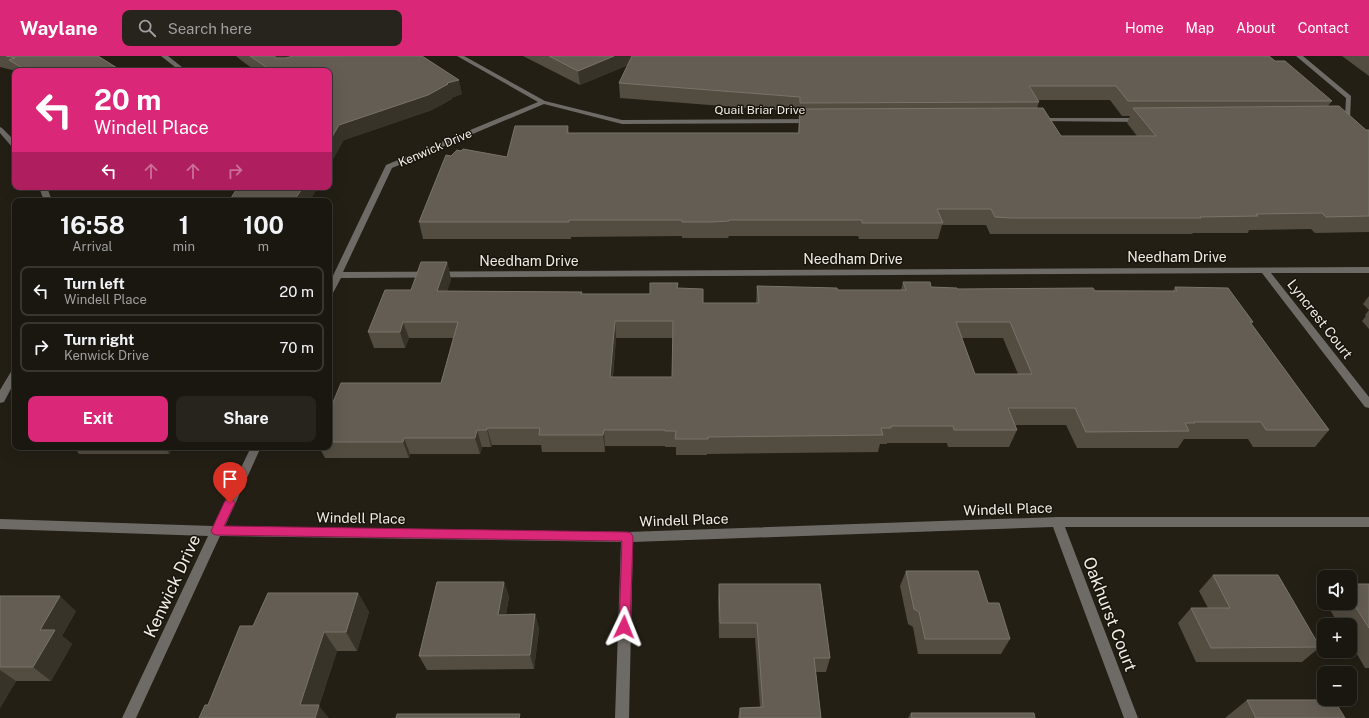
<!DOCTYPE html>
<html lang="en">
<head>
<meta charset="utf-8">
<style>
  body { margin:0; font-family:"Public Sans",sans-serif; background:#27241e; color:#f1f3f6; height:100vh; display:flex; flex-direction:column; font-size:15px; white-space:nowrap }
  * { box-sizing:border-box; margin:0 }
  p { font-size:13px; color:#9f9f9f }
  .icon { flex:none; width:22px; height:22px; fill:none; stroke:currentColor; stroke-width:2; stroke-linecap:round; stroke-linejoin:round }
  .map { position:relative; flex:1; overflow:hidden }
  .sheet { position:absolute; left:12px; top:142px; width:320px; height:252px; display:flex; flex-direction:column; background:#1a1710; border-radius:8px; box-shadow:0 4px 16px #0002,0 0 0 1px #383630 }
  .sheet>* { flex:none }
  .guide { position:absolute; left:12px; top:12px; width:320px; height:122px; border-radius:8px; box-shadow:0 4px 16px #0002,0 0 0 1px #383630; background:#db2777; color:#fff; overflow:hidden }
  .tools { position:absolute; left:1317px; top:514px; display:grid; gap:8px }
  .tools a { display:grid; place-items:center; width:40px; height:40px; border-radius:8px; background:#1a1710; box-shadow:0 4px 16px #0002,0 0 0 1px #383630; font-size:20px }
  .pin { position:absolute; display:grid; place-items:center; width:34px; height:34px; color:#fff; margin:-41px -17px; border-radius:50% 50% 50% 0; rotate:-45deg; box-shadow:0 0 4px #0007 }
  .pin .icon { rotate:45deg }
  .me { position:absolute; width:44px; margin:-22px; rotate:2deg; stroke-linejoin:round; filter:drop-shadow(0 0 3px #0008) }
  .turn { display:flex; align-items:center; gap:14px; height:84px; padding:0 16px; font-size:18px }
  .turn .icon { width:52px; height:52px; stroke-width:2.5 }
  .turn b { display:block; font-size:28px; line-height:34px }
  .lanes { display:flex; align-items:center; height:38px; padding:0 16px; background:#0003; justify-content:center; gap:20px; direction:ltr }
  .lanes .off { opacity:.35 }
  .eta { display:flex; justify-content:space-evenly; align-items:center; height:68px; text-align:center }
  .eta b { font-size:24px; font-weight:700; line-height:28px }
  .primary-button { display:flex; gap:8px; margin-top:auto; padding:8px 16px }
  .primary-button a { flex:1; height:46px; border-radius:8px; background:#db2777; color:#fff; font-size:16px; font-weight:700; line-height:46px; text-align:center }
  .primary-button a+a { background:#27241e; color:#f1f3f6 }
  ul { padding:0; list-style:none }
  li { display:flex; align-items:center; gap:12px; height:50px; margin:0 8px 6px; padding:0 8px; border:2px solid #383630; border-radius:8px }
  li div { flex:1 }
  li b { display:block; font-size:15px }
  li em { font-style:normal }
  header { display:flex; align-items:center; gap:24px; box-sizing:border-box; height:56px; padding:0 20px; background:#db2777; color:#fff }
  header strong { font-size:19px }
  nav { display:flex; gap:22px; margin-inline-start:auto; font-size:14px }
  .search { width:280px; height:36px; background:#27241e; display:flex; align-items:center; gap:10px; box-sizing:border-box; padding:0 14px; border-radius:8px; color:#9f9f9f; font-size:15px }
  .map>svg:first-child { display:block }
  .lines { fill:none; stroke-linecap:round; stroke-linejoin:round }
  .minor { fill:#6e6a66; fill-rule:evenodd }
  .tertiary { fill:#6e6a66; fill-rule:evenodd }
  .wall { fill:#524c41; fill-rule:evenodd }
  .shaded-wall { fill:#383328 }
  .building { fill:#635d53; stroke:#79746a; fill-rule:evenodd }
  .route { fill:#db2777; stroke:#8e194d }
  .labels { text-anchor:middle; stroke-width:3; stroke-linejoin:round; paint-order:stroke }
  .far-street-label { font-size:12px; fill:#f0ede6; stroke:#19150c }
  .street-label { font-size:14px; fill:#f0ede6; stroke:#19150c }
  .near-street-label { font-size:17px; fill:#f0ede6; stroke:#19150c }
</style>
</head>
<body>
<header>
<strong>Waylane</strong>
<div class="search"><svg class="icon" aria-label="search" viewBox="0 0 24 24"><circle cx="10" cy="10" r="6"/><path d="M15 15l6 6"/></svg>Search here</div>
<nav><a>Home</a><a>Map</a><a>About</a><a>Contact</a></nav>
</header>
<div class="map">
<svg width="1369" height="662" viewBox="0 0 1369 662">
  <rect width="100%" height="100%" fill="#231f15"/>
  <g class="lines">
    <path class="minor" d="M161,0H168L187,15H180Z
      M457,0H464L545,45L622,64L811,63L814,65L811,67L622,68L544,48L392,112L343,216L1369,211V217H1271L1369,341V352L1365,351L1262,217L341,222L333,237L329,240V228L386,109L538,46Z
      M1296,0H1303L1351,40L1350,64L1339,65L1336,63L1339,61H1345L1346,42Z
      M1037,62H1141L1144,64L1141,66L1035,65V63Z
      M251,391H261L225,470L627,476L1057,461H1369V471H1065L1138,662H1124L1053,471L633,486L629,662H615L621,486L220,480L136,662H122L208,480L0,473V463L213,470Z"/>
    <path class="tertiary" d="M0,71L2,72L15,85V91H12L0,77Z
      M39,131H47L52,145H44Z
      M15,313V325L4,346L0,347V334L12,314Z"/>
  </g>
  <path class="wall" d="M0,0H98L122,15H16L0,11Z
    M236,0H422L462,38L451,42L452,43L432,54L344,84L329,15H256L242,5Z
    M523,0H1269L1275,5L1332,45L1328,50L1366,74H1369V176L1315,177L1311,173L1249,174L1248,177H1193L1192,178H990L986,169H942L938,183H859L858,180H729L728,182H682V180L571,181V183H423L419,166L451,100L507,101L568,70L569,77H798L799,56L620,42L619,27L628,9L580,29ZM1038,44H1110L1122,60H1130L1127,67L1137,80H1061L1037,52L1039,46Z
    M1342,0H1369V20Z
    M447,206L451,223L447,235L582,236V238H650L678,232L703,247H756L757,230L838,234H901L903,226L931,231L957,233L1173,235L1175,231L1253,266L1251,268L1329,374L1315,391H1253L1248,383H1184L1178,392H1077L1066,369H1015L1017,374L1009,391H948L947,387H887V388H880L878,396L707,398V399H676V391H665V390H605V396H542L541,389H492L491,391H482L480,398H410L409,402H325L319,391H329V356L441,327L453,282H409L405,292H374L368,276L411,234ZM616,282H673L672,321H613ZM962,282H1003L1018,318H975Z
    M1369,240V273L1362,265L1366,260L1365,259L1369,254L1363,248Z
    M74,391H173L169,398H79Z
    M906,515L988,547L1010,583L1001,598H918L913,571L908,568L900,530Z
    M1213,519L1320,591L1302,606H1196L1178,567L1191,552H1208L1199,535Z
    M504,526L509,541L506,559L535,558L539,573L534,613L427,614L419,600Z
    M719,528L830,602L826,616H816L821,662H738L740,652L760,651L755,582H719L718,544Z
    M1350,528H1369V612H1365L1350,586V569H1339L1326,547H1350Z
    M358,537L369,556L357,595H337L319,650L208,649Z
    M0,540L76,555L62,580L72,588L51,625H16L0,652Z
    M1247,644L1345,662H1225Z
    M911,657L1035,662H908Z"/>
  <path class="shaded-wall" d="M275,0H322L281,14L275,2Z
    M614,0H637V5L580,29L578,15Z
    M459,24L462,38L451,42L452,43L432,54L344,84L329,111V86L339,69L447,27Z
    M303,131H318L310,145H294Z
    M447,206L451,223L442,252L437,235Z
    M615,265L616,282L611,338L610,321Z
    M403,266L409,282L405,292L400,276Z
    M487,372L492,389L491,391L487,374Z
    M477,374L482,391L480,398L475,382Z
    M604,374L605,390V396L603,379Z
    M404,382L410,398L409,402L403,386Z
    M165,391H173L169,398Z
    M504,526L509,541L503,574L498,559Z
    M358,537L369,556L357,595L346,576Z
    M60,540L76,555L62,580L72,588L51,625L33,611L40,574Z
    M535,558L539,573L534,613L530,599Z
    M324,576L337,595L319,650L329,662H310L300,649Z
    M0,614L16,625L0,652Z"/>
  <path class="building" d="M6,0H98L122,15H27L9,4L15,2Z
    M250,0H275V2H286L293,0H422L459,24L447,27L448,28L428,39L339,69L329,86V15H272Z
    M549,0H614L578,15Z
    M632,0H1269L1275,5H1285L1332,45H1128L1116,30H1029L1039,46L800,47V41L619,27Z
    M1339,50L1366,74H1369V160L1326,161L1322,157L1256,158L1258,160L1200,161L1201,162H1011L995,161L991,153H937L943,167H862V164H729V165L713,166H682V164H569V166H419L446,99L451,100L457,94L461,95L463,93L507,101L515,70H568L567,77H799L800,53L1043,52L1061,80H1156L1133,52Z
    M238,131H303L294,145H229Z
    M421,206H447L437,235L582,236L581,238H650V227H678L677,232L703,233V247H759L757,230L837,232L838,234H906L903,226H930L931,231L957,232V233L1093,232L1095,235H1177L1175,231L1228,232L1253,266H1250L1329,374H1266L1261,366H1194L1195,367H1185L1189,375L1086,376L1075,352H1008L1017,374H954L953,370H891V372H881L883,379L708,381V383H675L676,375H665V374H604L603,379H539L540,372H487V374H477L475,382H404L403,386H329V356L341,327H441L458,266H403L400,276H368L385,234H411ZM615,265H673L672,321H610ZM956,266H1010L1032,318H975Z
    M906,515H978L988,547H999L1010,583H925L919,556L914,553Z
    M1213,519H1278L1320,591L1211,592L1191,552H1230Z
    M437,526H504L498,559L535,558L530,599L419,600Z
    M719,528H820L830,602H814L821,662H740V652L763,651L757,567H720Z
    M1350,528H1369V572L1350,542Z
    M268,537H358L346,576H324L300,649H319L315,662H199L205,649H208L240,570H253Z
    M0,540H60L40,574H55L33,611H0Z
    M1247,644H1334L1345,662H1256Z
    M911,657H1034L1035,662H912Z
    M397,658H520L519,662H396Z"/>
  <path class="route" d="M230,443L233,444L235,447L224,470L627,476L631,477L633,481L630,571L629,575L624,577L620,575L619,571L622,485L216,479L213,478L211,475L224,447L226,444Z"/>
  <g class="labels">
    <g class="far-street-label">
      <text x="760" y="58">Quail Briar Drive</text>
      <text transform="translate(435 92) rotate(-23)" y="4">Kenwick Drive</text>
    </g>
    <g class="street-label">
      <text x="1177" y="206">Needham Drive</text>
      <text x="853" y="208">Needham Drive</text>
      <text x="529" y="210">Needham Drive</text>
      <text transform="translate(1320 263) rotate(52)" y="5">Lyncrest Court</text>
      <text transform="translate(1008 453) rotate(-2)" y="5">Windell Place</text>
      <text transform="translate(361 462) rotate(1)" y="5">Windell Place</text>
      <text transform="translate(684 464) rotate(-2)" y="5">Windell Place</text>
    </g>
    <g class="near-street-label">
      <text transform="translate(172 530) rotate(-65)" y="6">Kenwick Drive</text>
      <text transform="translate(1110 558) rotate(69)" y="6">Oakhurst Court</text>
    </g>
  </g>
</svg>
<div class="tools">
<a><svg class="icon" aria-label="sound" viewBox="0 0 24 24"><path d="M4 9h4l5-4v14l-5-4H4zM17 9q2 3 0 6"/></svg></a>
<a>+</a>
<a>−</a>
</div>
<div class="pin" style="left:230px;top:447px;background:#d93025"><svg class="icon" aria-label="arrive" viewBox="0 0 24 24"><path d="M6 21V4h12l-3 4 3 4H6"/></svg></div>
<svg class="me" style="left:624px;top:571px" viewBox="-20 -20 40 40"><path d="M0-17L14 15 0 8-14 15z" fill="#db2777" stroke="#fff" stroke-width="4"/></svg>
<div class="guide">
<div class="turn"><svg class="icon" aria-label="left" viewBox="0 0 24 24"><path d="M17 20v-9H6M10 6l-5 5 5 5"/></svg><div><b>20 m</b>Windell Place</div></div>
<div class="lanes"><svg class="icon" aria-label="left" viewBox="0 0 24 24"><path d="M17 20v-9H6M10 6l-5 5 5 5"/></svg><svg class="icon off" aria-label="ahead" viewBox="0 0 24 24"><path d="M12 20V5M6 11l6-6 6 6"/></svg><svg class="icon off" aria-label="ahead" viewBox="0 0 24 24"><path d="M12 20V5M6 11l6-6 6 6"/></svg><svg class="icon off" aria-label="right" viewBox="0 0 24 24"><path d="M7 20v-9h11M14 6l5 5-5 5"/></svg></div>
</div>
<section class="sheet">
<div class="eta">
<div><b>16:58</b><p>Arrival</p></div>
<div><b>1</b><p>min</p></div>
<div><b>100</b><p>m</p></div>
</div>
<ul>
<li><svg class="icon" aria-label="left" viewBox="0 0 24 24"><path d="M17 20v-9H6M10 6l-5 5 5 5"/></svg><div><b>Turn left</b><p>Windell Place</p></div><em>20 m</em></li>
<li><svg class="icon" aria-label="right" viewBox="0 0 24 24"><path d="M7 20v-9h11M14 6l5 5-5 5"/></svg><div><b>Turn right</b><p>Kenwick Drive</p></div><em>70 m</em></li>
</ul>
<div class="primary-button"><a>Exit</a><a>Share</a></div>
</section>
</div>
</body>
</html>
